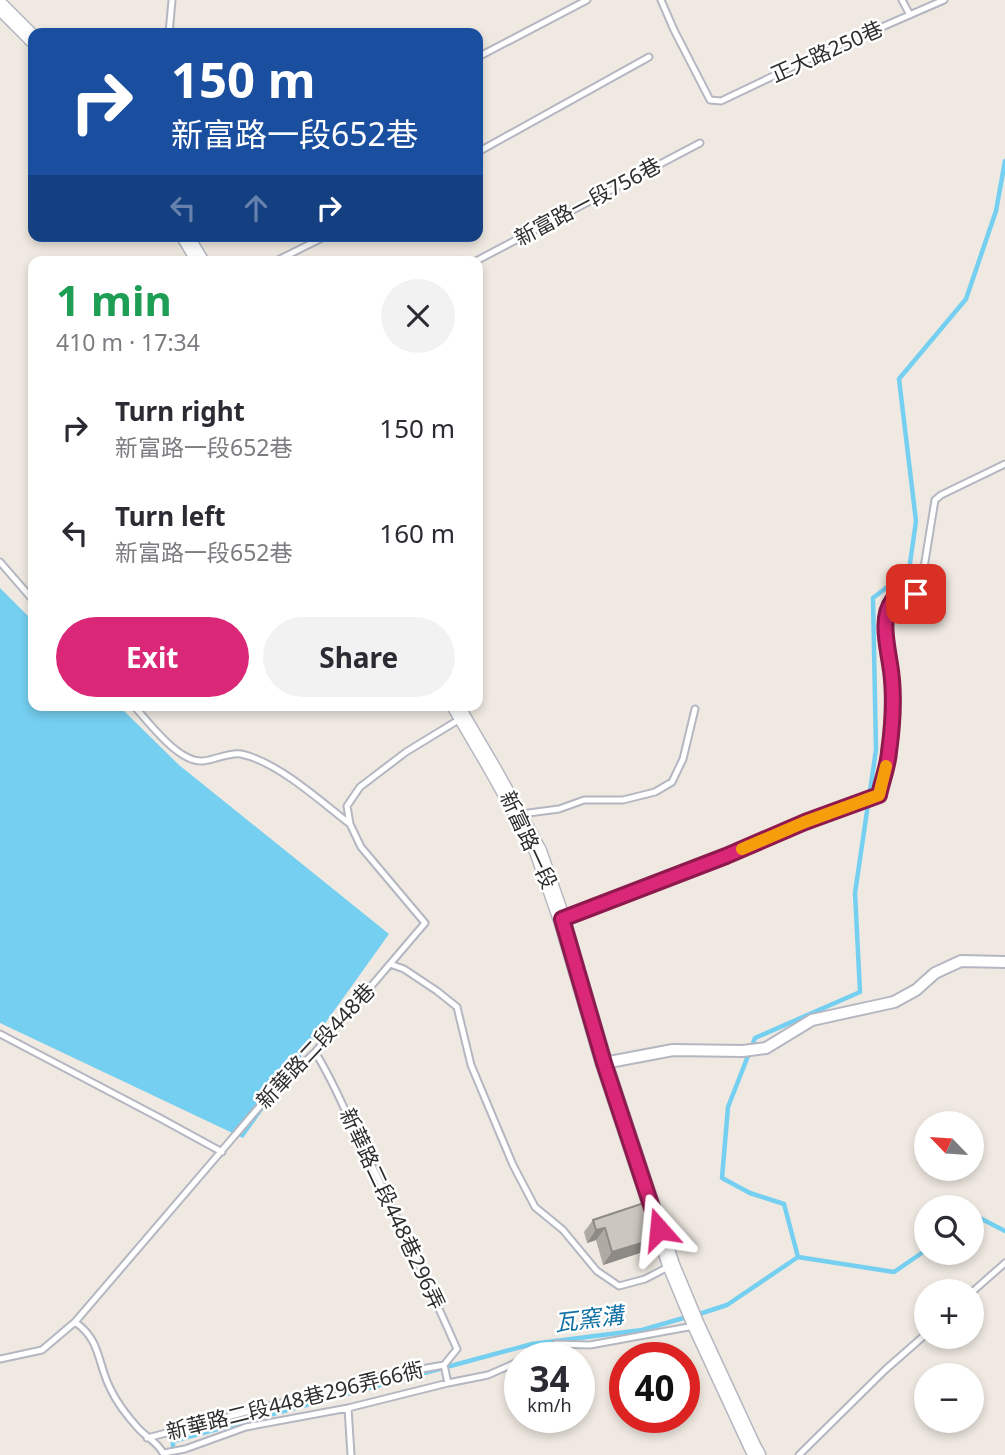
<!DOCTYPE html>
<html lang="en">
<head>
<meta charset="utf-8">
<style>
  body { margin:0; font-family:"Noto Sans","Noto Sans TC",sans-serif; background:#f2f2f3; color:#2b2b33; height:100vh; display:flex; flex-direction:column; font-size:26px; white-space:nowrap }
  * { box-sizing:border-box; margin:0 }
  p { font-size:23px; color:#7c7c81 }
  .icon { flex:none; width:38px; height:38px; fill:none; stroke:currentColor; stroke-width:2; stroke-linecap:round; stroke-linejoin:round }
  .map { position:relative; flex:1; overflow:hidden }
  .sheet { position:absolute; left:28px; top:256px; width:455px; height:455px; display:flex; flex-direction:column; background:#fff; border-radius:14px; box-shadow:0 4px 10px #0003 }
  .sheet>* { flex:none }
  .top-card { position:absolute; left:28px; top:28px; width:455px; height:214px; border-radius:14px; box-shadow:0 4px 10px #0003; background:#1a4fa0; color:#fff; overflow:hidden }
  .needle { width:46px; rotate:295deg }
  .buttons { position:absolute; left:914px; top:1111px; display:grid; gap:14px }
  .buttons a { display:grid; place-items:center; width:70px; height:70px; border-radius:50%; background:#fff; box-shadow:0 4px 10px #0003; font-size:35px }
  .speed { position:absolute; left:504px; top:1342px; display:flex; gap:14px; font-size:35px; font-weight:700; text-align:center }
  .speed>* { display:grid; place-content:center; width:91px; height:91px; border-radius:50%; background:#fff; box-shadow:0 4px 10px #0003; line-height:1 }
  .speed small { font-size:18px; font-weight:400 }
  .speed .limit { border:10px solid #d22; background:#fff; color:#111 }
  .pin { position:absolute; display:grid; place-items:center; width:60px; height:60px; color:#fff; margin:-30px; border-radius:14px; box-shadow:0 4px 10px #0006 }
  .me { position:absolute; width:77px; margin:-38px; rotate:342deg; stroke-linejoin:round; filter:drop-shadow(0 0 5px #0008) }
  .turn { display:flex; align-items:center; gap:24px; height:147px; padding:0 28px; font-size:32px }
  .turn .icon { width:91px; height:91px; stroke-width:2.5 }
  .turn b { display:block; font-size:49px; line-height:60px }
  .lanes { display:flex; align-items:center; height:66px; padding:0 28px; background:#0003; justify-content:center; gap:35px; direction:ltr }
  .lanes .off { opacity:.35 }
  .round { display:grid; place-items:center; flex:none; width:74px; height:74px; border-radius:37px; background:#f2f2f3 }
  .head { display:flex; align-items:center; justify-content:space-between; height:119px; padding:0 28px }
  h1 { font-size:42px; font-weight:700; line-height:52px; color:#1e9e55 }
  .primary-button { display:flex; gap:14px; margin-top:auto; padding:14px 28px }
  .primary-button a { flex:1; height:80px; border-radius:42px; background:#db2777; color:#fff; font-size:28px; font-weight:700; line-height:80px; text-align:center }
  .primary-button a+a { background:#f2f2f3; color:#2b2b33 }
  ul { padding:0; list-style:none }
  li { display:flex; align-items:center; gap:21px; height:105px; padding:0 28px }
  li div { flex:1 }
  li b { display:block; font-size:26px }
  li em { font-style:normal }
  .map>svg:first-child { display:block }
  .water { fill:#75cff0 }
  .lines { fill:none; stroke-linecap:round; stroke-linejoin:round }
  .stream { stroke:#75cff0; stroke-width:4.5 }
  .lane-casing { stroke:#b4b7c1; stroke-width:9 }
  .street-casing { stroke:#b4b7c1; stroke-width:14 }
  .secondary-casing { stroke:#b4b7c1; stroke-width:19 }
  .lane { stroke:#fff; stroke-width:5 }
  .street { stroke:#fff; stroke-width:10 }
  .secondary { stroke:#fff; stroke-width:16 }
  .wall { fill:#afaba4 }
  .shaded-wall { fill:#8e8b86 }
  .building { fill:#cbc7bf; stroke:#8e8b86; stroke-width:2 }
  .route-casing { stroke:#8e194d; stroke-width:18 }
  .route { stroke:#db2777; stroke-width:12 }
  .slow { stroke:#f59e0b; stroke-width:12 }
  .labels { text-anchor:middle; stroke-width:5; stroke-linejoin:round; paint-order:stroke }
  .street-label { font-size:21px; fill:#2e2e2e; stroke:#fff }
  .water-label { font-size:23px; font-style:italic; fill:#0d6fa3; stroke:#fff }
</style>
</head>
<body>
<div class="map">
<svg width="1005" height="1455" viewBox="0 0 1005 1455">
  <rect width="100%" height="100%" fill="#efe9e1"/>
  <path class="water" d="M0,588L33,621V705H118L179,765L389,934L243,1138L0,1023Z"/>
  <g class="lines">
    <path class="stream" d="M971,1217L974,1215L1005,1231
      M798,1257L784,1204L750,1193L722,1178L728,1107L755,1038L860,992L855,893L876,750L873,598L909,570L916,521L899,379L966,299L996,211L1005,161
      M696,1315L727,1305L798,1257L894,1272L926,1250
      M173,1455V1441L532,1344L642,1330L687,1317"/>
    <defs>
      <path id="lane" d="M661,0L674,30L710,100L721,101L813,57L944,0
        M902,0L910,15
        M169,33L172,0
        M478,57L587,0
        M478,152L649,57
        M276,261L326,236
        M476,261L700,143
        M0,562L33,600
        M133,705C149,722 178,763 203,761C215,760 229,752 241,754C278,762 320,801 350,824
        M521,814L559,809L584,800H623L655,792L672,782L683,759L695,709
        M563,919L727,856L805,822L879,795L889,754L894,687L886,638L887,614L889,606L893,600C908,599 913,600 921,586L935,500L941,495L1005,464
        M390,964L404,969L437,991L457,1007L471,1065L513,1165L535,1207L563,1230L597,1271L619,1286L645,1279L670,1266
        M0,1034L158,1117L222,1152
        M315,1052C331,1077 341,1102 354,1129C390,1201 424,1275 457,1349L444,1365
        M971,1293L1005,1263
        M75,1322C101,1340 97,1362 110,1388C116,1401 128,1417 138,1428C147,1438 159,1443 164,1455
        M527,1358L556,1344L590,1345L694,1326
        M0,1359L42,1350L75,1322L266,1099L315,1052L425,923L361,847L350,824L347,806L360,787L406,752L460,719
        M444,1365L448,1383
        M348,1408L351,1455
        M147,1438L300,1398L371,1378L444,1365
        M164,1453L185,1449L246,1427L348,1408L448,1383L488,1375L520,1361
        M799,1455L885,1370L926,1334"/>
      <path id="street" d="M604,1063L673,1050L743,1051L766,1048L812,1020L894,1002L916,990L935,973L961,961L1005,962"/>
      <path id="secondary" d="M0,6L33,39
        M185,236L200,261
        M455,705L492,768L538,851L562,920L604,1063L671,1265L696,1325L753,1448L757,1455"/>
    </defs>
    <use href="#lane" class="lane-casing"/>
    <use href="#street" class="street-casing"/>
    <use href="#secondary" class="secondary-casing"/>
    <use href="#lane" class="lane"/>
    <use href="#street" class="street"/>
    <use href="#secondary" class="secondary"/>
  </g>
  <path class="wall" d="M593,1220L658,1238L649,1250L603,1265L596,1240L587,1243L584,1232Z"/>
  <path class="shaded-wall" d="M605,1228L596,1240L587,1243L596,1230Z
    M658,1238L649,1250L603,1265L612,1252Z"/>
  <path class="building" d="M647,1202L658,1238L612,1252L605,1228L596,1230L593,1220Z"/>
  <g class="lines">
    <defs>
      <path id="route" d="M659,1229L604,1063L562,919L726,856L805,822L879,795C882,781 888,766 889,752C893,723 895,693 890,664C887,644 880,617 893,600L910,599L916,594"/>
    </defs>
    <use href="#route" class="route-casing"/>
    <use href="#route" class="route"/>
    <path class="slow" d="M742,849L805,822L879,795L886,766"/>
  </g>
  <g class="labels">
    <g class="street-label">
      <text transform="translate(827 52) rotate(-24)" y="7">正大路250巷</text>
      <text transform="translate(588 202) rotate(-28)" y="7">新富路一段756巷</text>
      <text transform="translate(528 840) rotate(65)" y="7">新富路一段</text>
      <text transform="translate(316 1046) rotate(-47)" y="7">新華路二段448巷</text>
      <text transform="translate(392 1209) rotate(65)" y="7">新華路二段448巷296弄</text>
      <text transform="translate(295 1401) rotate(-14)" y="7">新華路二段448巷296弄66衖</text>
    </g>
    <g class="water-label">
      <text transform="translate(589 1319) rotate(-7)" y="8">瓦窯溝</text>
    </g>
  </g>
</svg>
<div class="buttons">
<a><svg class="needle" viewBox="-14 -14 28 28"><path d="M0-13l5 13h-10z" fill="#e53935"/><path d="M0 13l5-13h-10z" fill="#7c7c81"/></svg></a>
<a><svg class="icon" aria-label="search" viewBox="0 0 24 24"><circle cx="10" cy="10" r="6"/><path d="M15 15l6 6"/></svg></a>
<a>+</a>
<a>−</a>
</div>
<div class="speed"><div>34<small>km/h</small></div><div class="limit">40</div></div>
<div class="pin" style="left:916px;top:594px;background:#d93025"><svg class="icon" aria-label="arrive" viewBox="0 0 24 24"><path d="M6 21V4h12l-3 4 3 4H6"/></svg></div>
<svg class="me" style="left:659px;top:1229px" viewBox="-20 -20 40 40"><path d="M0-17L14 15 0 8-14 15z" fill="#db2777" stroke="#fff" stroke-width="4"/></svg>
<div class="top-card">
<div class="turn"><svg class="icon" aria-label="right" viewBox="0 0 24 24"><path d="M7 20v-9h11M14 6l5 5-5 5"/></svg><div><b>150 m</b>新富路一段652巷</div></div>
<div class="lanes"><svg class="icon off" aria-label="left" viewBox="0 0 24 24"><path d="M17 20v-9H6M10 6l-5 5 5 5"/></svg><svg class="icon off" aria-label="ahead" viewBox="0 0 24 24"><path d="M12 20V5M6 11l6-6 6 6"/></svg><svg class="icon" aria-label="right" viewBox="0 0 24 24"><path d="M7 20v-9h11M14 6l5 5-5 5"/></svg></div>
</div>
<section class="sheet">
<div class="head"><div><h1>1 min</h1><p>410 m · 17:34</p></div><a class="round"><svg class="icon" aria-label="close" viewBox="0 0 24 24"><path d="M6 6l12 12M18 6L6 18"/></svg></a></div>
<ul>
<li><svg class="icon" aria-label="right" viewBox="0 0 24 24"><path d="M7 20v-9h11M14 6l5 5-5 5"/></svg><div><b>Turn right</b><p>新富路一段652巷</p></div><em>150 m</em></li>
<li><svg class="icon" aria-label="left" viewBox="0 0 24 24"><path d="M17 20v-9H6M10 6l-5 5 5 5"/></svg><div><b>Turn left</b><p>新富路一段652巷</p></div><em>160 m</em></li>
</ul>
<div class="primary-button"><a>Exit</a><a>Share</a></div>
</section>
</div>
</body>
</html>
